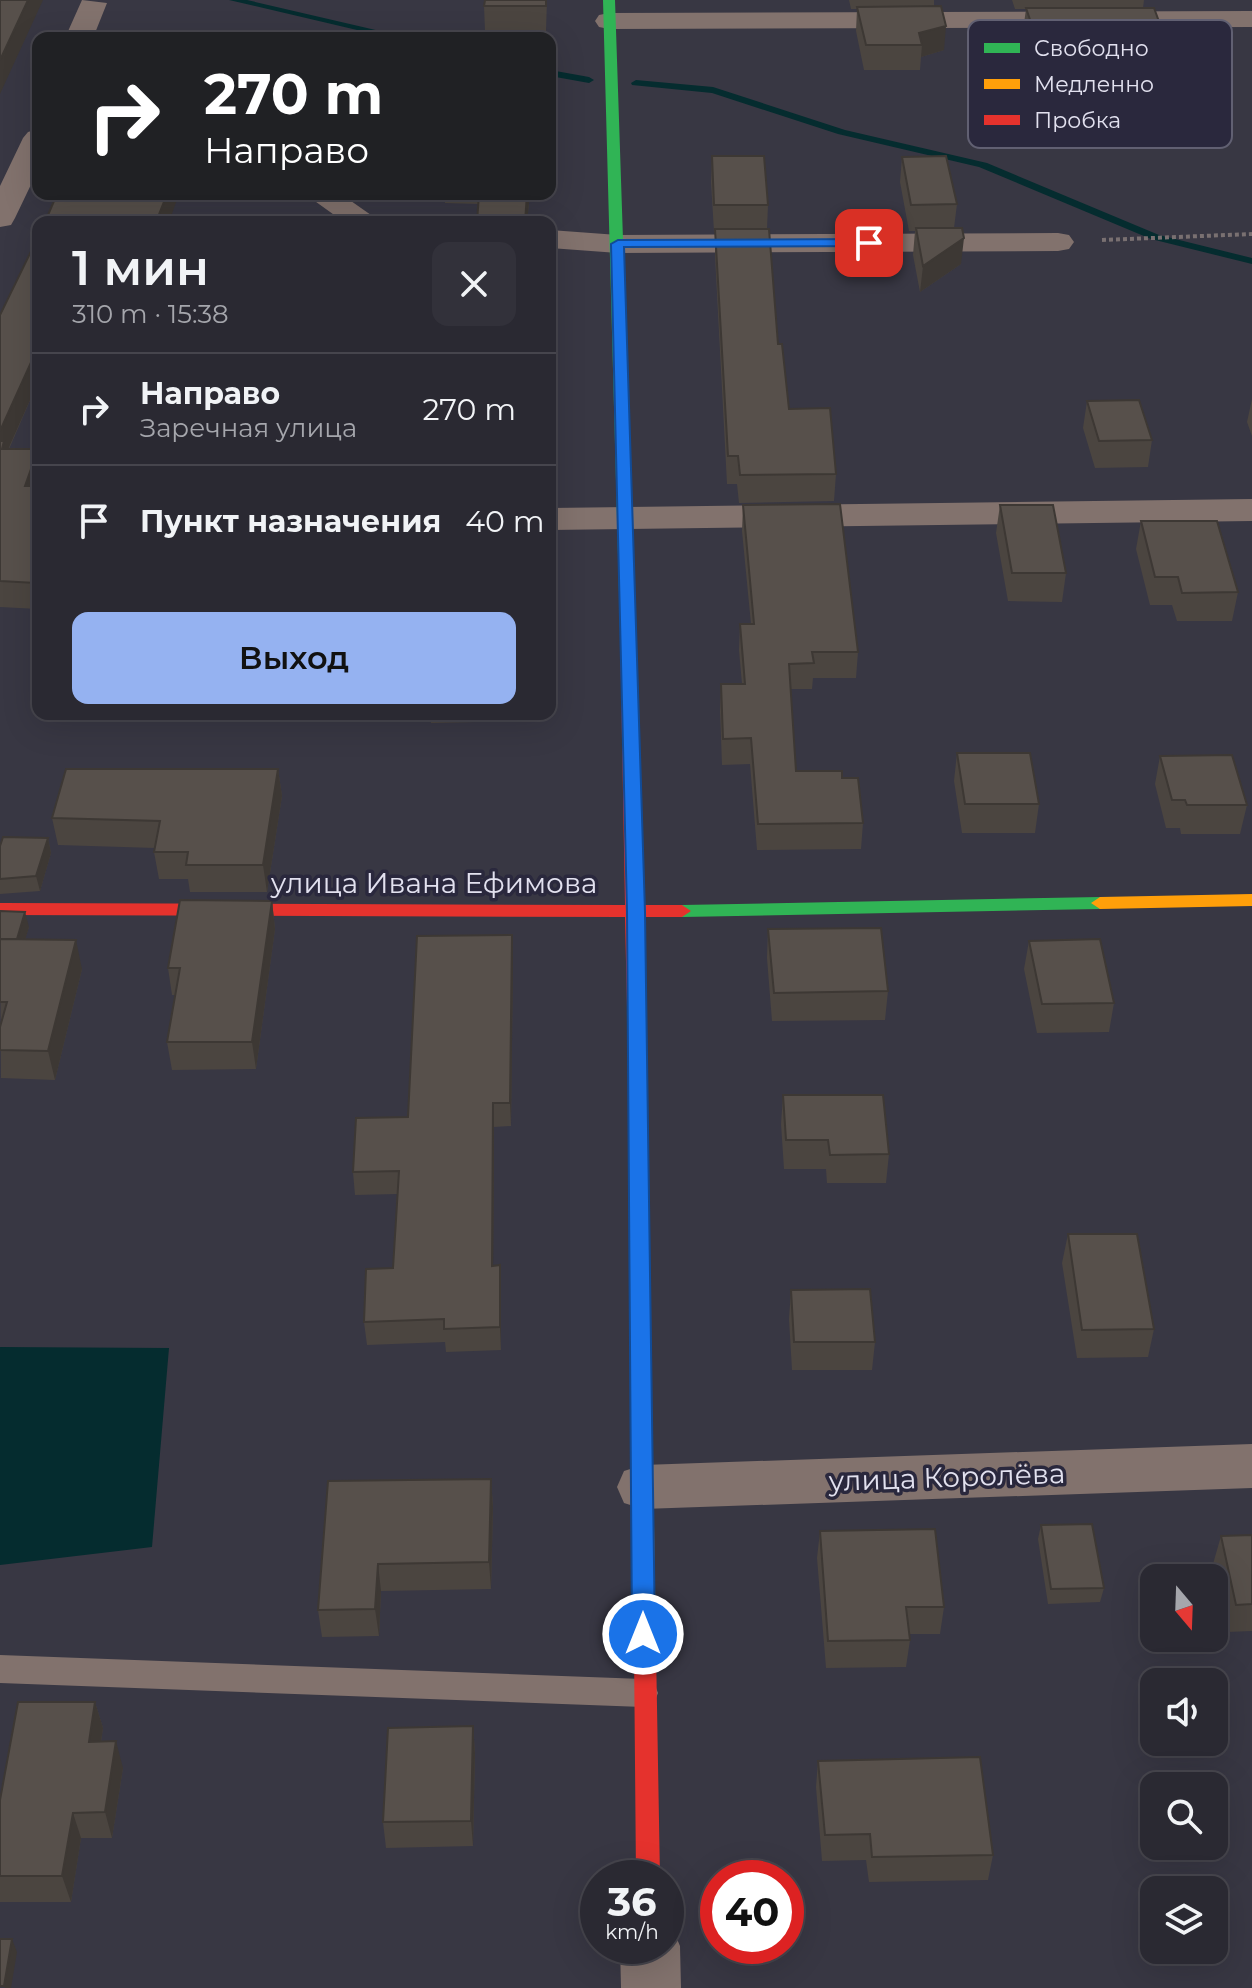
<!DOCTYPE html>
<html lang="ru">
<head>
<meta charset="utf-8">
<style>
  body { margin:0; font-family:Montserrat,sans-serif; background:#32313a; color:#f1f3f6; height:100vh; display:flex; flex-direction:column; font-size:30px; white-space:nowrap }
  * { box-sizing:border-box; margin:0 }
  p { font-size:26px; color:#a5a6ac }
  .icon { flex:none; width:44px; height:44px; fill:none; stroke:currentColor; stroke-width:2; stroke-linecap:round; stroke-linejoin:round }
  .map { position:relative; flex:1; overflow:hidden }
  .panel { position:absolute; left:32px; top:216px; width:524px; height:504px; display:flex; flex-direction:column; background:#2a2932; border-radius:16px; box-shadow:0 8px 32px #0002,0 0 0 2px #46454d }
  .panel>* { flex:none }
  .top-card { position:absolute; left:32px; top:32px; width:524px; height:168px; border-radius:16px; box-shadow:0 8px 32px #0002,0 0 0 2px #46454d; background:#202124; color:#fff; overflow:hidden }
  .needle { width:52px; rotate:161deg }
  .controls { position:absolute; left:1140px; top:1564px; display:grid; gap:16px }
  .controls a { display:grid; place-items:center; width:88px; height:88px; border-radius:16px; background:#2a2932; box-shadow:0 8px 32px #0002,0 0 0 2px #46454d; font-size:40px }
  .speed { position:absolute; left:580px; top:1860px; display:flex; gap:16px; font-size:40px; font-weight:700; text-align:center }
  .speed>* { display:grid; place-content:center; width:104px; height:104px; border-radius:50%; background:#2a2932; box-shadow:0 8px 32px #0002,0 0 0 2px #46454d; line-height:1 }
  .speed small { font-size:20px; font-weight:400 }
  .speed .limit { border:12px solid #d22; background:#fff; color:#111 }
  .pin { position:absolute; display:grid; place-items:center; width:68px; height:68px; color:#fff; margin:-34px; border-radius:16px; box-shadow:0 4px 12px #0006 }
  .me { position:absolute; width:88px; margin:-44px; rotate:0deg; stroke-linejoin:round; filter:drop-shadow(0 0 6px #0008) }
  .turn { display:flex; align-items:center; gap:28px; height:168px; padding:0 40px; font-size:36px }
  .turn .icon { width:104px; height:104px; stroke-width:2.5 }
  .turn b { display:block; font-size:56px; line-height:68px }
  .round { display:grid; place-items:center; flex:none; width:84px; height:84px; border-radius:16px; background:#32313a }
  .head { display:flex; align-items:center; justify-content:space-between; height:136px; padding:0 40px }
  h1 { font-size:48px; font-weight:600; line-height:60px }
  .primary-button { display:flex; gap:16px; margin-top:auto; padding:16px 40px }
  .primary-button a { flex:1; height:92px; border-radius:16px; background:#95b2f1; color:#111; font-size:32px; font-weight:600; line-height:92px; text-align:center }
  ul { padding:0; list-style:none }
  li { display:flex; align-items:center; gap:24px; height:112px; padding:0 40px; border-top:2px solid #46454d }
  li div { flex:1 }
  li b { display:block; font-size:30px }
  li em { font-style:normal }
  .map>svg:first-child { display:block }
  .water { fill:#052c2f }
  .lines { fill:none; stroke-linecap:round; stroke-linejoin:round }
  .stream { fill:#052c2f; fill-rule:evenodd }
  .path { stroke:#797071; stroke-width:4; stroke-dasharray:4 3; stroke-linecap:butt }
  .lane { fill:#82726d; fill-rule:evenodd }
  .street { fill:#82726d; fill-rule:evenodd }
  .fast { fill:#30b455; fill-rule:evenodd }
  .slow { fill:#ff9f0a; fill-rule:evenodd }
  .jam { fill:#e5322d; fill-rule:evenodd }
  .wall { fill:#4b4540 }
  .shaded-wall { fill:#3d3834 }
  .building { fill:#57504b; stroke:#3d3834; stroke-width:2 }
  .route { fill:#1a73e8; stroke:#114b97; stroke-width:2 }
  .labels { text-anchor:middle; stroke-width:7; stroke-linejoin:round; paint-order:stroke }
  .street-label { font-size:28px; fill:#e2e1ef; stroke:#2a283d }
  .key { fill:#2a283d; stroke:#616072; stroke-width:2 }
  .key-label { font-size:22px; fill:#e2e1ef }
</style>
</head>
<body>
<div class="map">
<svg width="1252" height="1988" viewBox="0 0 1252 1988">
  <rect width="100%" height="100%" fill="#383743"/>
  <path class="water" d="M0,1347L169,1348L152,1547L0,1565Z"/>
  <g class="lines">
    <path class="stream" d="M229,0H247L410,38H391Z
      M550,70L589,77L594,80L589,83L550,76Z
      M636,80L713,87L845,130L987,163L1159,235L1252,258V264L1151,239L979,167L838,134L712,93L632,85L631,83Z"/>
    <path class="path" d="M1102,240L1252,234"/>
    <path class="lane" d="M0,1655L643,1679L654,1683L658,1693L654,1703L643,1707L0,1683Z"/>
    <path class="street" d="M82,0L107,3L93,38H65Z
      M1252,11V27L609,29L599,27L595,21L599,15L609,13Z
      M38,129V170L15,218L11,225L0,227V186L23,138L28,132Z
      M305,194H341L381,222H344Z
      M550,230L618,235L1058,233L1069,235L1074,242L1069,249L1058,251L618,253L550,248Z
      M1252,499V521L550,530V508Z
      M1252,1444V1488L643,1509L624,1503L617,1487L624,1471L643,1465Z
      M666,1923L671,1925L680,1946L681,1988H621L620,1946H666Z"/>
    <path class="fast" d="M603,0H615L636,629L628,634L620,629Z
      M1100,897L1109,903L1100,909L682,917L673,911L682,905Z"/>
    <path class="slow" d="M1252,894V906L1100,909L1091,903L1100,897Z
      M638,1090L645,1092L647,1097L656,1649L653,1656L645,1659L637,1656L634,1649L629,1097L631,1092Z"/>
    <path class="jam" d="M628,624L636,629L643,905H682L691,911L682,917H643L647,1097L645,1102H631L629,1097L625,917L0,915V903L625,905L620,629Z
      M645,1639L653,1642L656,1649L660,1878H636L634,1649L637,1642Z"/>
  </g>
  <path class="wall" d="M547,0L546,31H485L484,6Z
    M849,0H934V6L944,50L921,57L920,70H864L856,31L857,9H851Z
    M1012,0H1144L1143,8L1161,27L1158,49L1085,51L1088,59L1085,81L1041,82L1023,31L1026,9H1015Z
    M712,156L768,205L767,229L778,344L789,409L836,474L834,501L739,503L737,484H727L715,256V232H714L711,182Z
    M902,157L957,204L954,228L961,264L920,292L913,255L915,231H909L900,182Z
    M444,194H530L527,222L478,204L445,203Z
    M38,237V382L9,449H38V609L0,607V315Z
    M1252,399V436L1247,422Z
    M1087,401L1152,440L1148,467L1095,468L1083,428Z
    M743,505L858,652L856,678H813L812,689H790L796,771L842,778L863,823L861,849L757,850L750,764L722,765L720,710L721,684H742L739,650L740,624H751L742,531Z
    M1000,505L1066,573L1062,602L1008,601L996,533Z
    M1141,521L1238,592L1232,621H1177L1172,605H1150L1136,549Z
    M430,714H527V721L431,723Z
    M957,753L1039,804L1035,833H962L954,781Z
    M1160,756L1247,805L1240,834H1181L1180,828H1166L1155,784Z
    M278,769L282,796L267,892H190L188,879H159L154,852L155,848L58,845L52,818Z
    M48,838L51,853L40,891L0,894V846Z
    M272,901L275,929L256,1069L172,1070L167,1042L175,995H172L168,968Z
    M0,911L29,927L25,939L82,969L55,1080L1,1078Z
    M768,929L888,991L885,1020L772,1021L767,958Z
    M1029,941L1114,1003L1109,1032L1037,1033L1024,969Z
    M513,958L511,1126L494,1127L493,1265H500L501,1350L446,1352L445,1342L367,1345L364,1322L393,1268L397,1194L355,1195L353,1172L408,1117Z
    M783,1095L889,1154L886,1183H827L826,1169H784L781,1124Z
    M1068,1234L1154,1329L1148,1357L1077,1358L1062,1263Z
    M791,1290L875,1342L872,1370H792L789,1319Z
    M491,1479L493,1507L491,1589L381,1591L379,1636L322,1637L318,1610Z
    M1041,1525L1104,1588L1100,1602L1048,1604L1038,1539Z
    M820,1531L944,1607L940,1634H910V1640L906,1667L826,1668L817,1558Z
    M1252,1535V1631L1227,1632L1213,1564L1221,1536Z
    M95,1702L103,1728L101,1742L123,1768L112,1838H81L71,1902H0V1800Z
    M473,1726L475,1753L473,1846L386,1848L383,1822Z
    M818,1761L993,1855L988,1880L869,1882L866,1860L822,1861L816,1787Z"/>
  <path class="shaded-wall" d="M28,0H43L0,94V60Z
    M946,26L944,50L921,57L922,45L919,33Z
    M167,194H179L169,222H156Z
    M527,194H530L527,222H525Z
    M964,238L961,264L920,292L923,266Z
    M38,347V382L6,454L0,463V431Z
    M38,452V492L25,486Z
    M278,769L282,796L267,892L263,865Z
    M48,838L51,853L40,891L36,876Z
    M272,901L275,929L256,1069L252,1042Z
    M25,912L29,927L18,963L15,948Z
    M512,935L513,958L511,1126L510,1103Z
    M76,940L82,969L55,1080L48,1051Z
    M493,1103L494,1127L493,1289L492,1266Z
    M500,1265L501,1288V1350L500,1327Z
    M491,1479L493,1507L491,1589L489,1562Z
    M378,1564L381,1591L379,1636L375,1609Z
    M95,1702L103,1728L97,1768L89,1742Z
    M473,1726L475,1753L473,1846L471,1821Z
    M116,1741L123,1768L112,1838L105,1812Z
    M73,1813L81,1838L71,1902L62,1876Z
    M12,1939L17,1952L11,1988H5L4,1986Z"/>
  <path class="building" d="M0,0H28L0,60Z
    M485,0H546V6H484Z
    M941,6L946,26L919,33L922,45H866L857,7Z
    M1026,8H1154L1161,27L1076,29L1088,59L1044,60Z
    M712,156H764L768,205H714Z
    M946,156L957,204L911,205L902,157Z
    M57,194H167L156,222H45Z
    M479,194H527L525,222H477Z
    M916,228H962L964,238L923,266Z
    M715,229H769L778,344H782L789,409L830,408L836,474L740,475L738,456H728Z
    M38,237V347L0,431V315Z
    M1139,400L1152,440L1099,441L1087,401Z
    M0,441H4L2,449H38L25,486H38V576L36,583L0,581Z
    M840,504L858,652H812L814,663L789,664L796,771H842V778H858L863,823L758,824L751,738L723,739L721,684H745L740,624H754L743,505Z
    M1000,505H1053L1066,573H1012Z
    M1141,521H1217L1238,592L1182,593L1178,577H1155Z
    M957,753H1030L1039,804H965Z
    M1232,755L1247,805H1187L1185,800H1172L1160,756Z
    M66,769H278L263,865H186L188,852H154L160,821L52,818Z
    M3,837L48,838L36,876L0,879V846Z
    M180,900L272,901L252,1042H167L180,968H168Z
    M0,911L25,912L17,939H0Z
    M881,928L888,991L774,993L768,929Z
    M512,935L510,1103H493L492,1266L500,1265V1327L444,1329V1319L364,1322L366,1269L393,1268L399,1171L353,1172L356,1118L408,1117L417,936Z
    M0,939L76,940L48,1051L0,1050V1027L7,1002H0Z
    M1100,939L1114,1003L1042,1004L1029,941Z
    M783,1095H883L889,1154L830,1155L828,1140H786Z
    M1068,1234H1137L1154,1329L1082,1330Z
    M870,1289L875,1342H794L791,1290Z
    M491,1479L489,1562L378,1564L375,1609L318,1610L328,1481Z
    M1092,1524L1104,1588L1051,1589L1041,1525Z
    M935,1529L944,1607H906L910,1640L828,1641L820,1531Z
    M1252,1535V1604L1236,1605L1221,1536Z
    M18,1702H95L89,1742L116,1741L105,1812L73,1813L62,1876H0V1800Z
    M473,1726L471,1821L383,1822L388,1728Z
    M980,1757L993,1855L872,1857L870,1834L825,1835L818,1761Z
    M0,1939H12L4,1986H0Z"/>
  <path class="route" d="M869,239L875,243L874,246L624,247L645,912L655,1634L651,1641L643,1644L635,1641L632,1634L627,912L611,244L618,240Z"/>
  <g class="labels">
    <g class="street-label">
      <text x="434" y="893">улица Ивана Ефимова</text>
      <text transform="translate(947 1477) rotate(-2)" y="10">улица Королёва</text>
    </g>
  </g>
  <rect x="968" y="20" width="264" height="128" rx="12" class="key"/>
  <rect x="984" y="43" width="36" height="10" fill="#30b455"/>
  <rect x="984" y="79" width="36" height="10" fill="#ff9f0a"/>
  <rect x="984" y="115" width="36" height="10" fill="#e5322d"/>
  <g class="key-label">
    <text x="1034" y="56">Свободно</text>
    <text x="1034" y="92">Медленно</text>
    <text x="1034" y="128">Пробка</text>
  </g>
</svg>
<div class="controls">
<a><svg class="needle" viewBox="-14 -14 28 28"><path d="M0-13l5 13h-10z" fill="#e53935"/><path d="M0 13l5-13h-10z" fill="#a5a6ac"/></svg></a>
<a><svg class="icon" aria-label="sound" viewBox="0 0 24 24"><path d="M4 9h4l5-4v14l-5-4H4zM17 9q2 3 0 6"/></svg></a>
<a><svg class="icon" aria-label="search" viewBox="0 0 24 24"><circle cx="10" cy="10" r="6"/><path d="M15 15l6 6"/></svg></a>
<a><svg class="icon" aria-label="layers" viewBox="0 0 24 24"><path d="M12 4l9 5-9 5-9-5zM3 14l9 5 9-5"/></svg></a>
</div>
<div class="speed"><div>36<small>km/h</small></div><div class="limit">40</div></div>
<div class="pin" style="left:869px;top:243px;background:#d93025"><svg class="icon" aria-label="arrive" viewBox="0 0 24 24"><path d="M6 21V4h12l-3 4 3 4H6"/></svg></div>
<svg class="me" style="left:643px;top:1634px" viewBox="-20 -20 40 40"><circle r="17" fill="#1a73e8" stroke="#fff" stroke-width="3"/><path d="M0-11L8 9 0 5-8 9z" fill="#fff"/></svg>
<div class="top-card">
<div class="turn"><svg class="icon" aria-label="right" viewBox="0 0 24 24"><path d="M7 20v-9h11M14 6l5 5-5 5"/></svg><div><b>270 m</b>Направо</div></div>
</div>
<section class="panel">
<div class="head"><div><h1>1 мин</h1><p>310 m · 15:38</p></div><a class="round"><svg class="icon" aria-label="close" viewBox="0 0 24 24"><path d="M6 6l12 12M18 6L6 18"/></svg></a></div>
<ul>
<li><svg class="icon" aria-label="right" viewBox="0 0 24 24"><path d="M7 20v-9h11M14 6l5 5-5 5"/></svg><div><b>Направо</b><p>Заречная улица</p></div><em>270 m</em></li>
<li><svg class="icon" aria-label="arrive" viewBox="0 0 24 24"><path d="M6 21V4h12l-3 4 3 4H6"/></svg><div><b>Пункт назначения</b></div><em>40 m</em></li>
</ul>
<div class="primary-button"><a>Выход</a></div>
</section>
</div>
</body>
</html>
